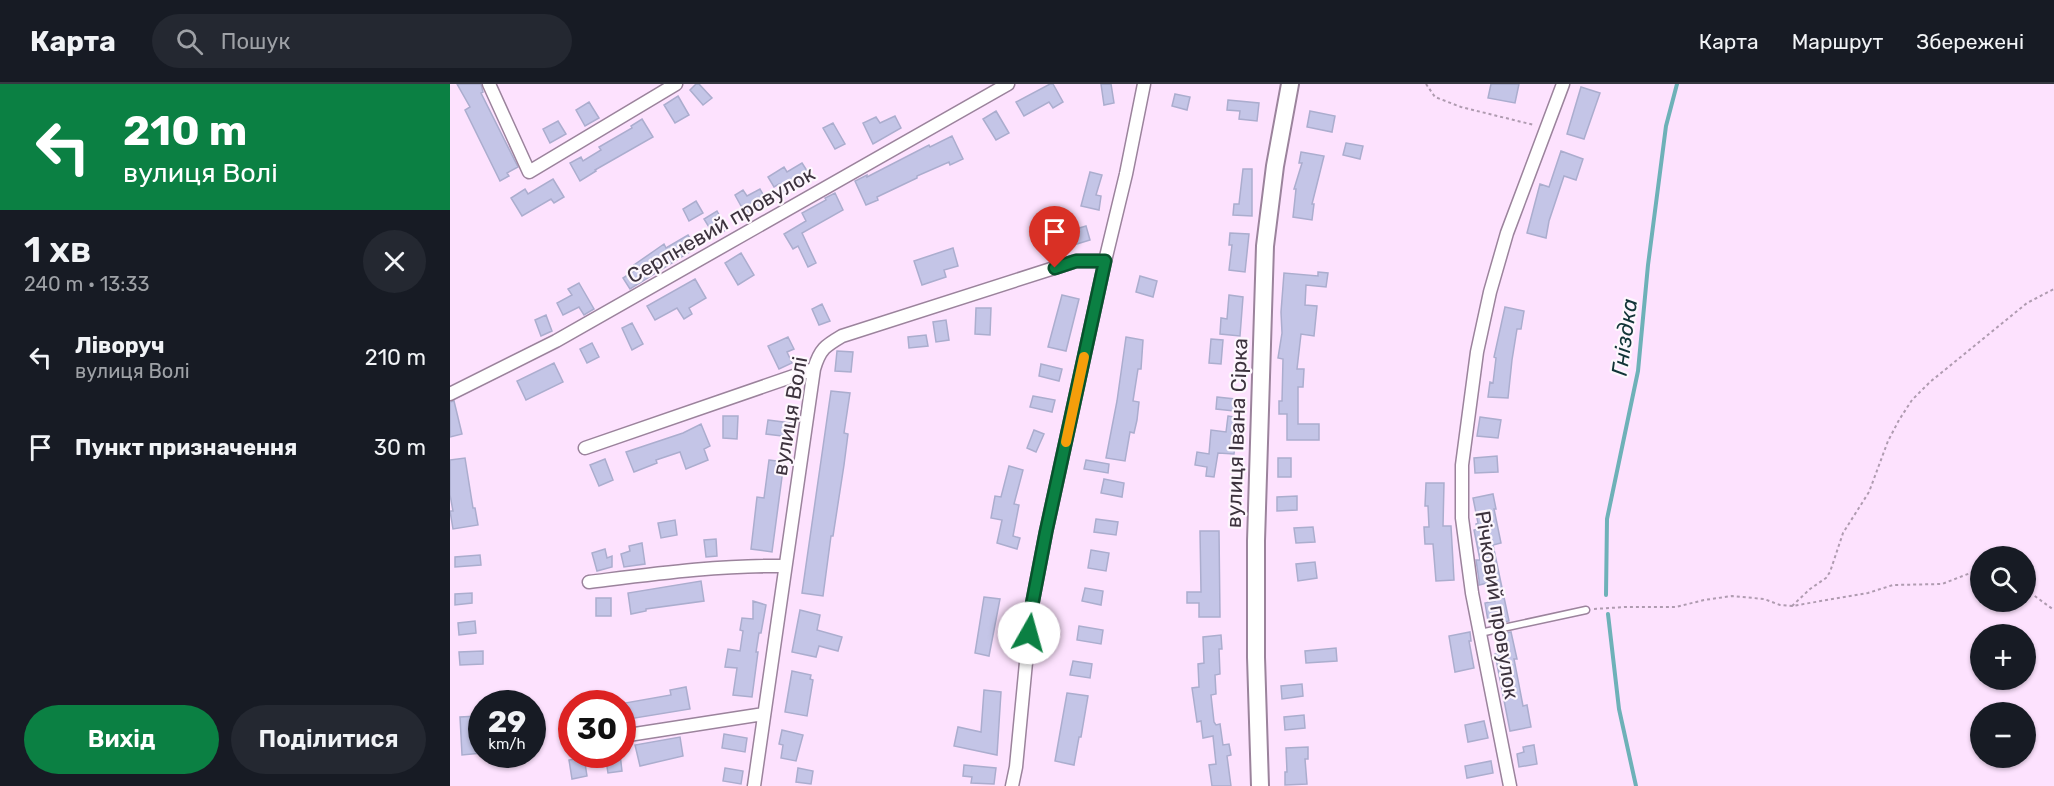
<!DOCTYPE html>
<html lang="uk">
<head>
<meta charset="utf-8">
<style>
  body { margin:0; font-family:Rubik,sans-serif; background:#242831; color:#f1f3f6; height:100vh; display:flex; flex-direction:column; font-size:22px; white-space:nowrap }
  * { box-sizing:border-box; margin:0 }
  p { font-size:20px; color:#9ea1a6 }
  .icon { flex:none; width:33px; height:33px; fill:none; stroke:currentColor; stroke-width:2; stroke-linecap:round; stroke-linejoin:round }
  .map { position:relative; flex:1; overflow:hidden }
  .side { display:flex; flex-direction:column; background:#171b24; width:450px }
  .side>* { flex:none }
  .banner { background:#0b8043; color:#fff; overflow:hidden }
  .tools { position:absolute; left:1520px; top:462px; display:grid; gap:12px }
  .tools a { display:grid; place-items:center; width:66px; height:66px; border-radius:50%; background:#171b24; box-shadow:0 2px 4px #0004; font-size:30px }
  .speed { position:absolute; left:18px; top:606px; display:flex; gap:12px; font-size:30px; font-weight:700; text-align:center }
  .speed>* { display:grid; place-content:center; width:78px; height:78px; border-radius:50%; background:#171b24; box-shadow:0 2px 4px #0004; line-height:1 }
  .speed small { font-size:15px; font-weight:400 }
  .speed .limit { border:9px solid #d22; background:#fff; color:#111 }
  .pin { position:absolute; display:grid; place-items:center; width:51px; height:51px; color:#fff; margin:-62px -26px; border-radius:50% 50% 50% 0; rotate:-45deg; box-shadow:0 0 6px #0007 }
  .pin .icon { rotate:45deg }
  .me { position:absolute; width:66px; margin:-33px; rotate:7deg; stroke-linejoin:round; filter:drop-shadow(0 0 4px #0008) }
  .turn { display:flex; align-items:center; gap:21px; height:126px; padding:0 24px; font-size:27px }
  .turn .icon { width:78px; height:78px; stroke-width:2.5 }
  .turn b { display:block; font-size:42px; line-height:51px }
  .round { display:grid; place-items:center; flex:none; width:63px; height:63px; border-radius:32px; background:#242831 }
  .overview { display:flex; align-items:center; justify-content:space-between; height:102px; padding:0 24px }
  h1 { font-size:36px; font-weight:600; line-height:45px }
  .action { display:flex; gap:12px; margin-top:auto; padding:12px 24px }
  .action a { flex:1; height:69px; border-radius:36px; background:#0b8043; color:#fff; font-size:24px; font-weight:600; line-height:69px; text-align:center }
  .action a+a { background:#242831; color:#f1f3f6 }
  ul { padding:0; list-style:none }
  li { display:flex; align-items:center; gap:18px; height:90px; padding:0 24px }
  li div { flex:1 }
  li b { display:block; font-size:22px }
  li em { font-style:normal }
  header { display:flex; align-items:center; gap:36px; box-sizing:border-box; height:84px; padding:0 30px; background:#171b24; border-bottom:2px solid #363941 }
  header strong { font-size:28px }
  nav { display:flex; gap:33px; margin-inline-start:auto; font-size:21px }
  .search { width:420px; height:54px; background:#242831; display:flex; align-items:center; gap:15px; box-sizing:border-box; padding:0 21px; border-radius:33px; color:#9ea1a6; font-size:22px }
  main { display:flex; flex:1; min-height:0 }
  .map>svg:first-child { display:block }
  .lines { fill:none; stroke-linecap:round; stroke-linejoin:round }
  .stream { stroke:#6eb1b8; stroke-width:4 }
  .building { fill:#c4c5e7; stroke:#abadce; stroke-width:1.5 }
  .lane-casing { stroke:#9b839c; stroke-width:9 }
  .street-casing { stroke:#9b839c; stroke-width:15 }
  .secondary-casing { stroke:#9b839c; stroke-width:20 }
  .path { stroke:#af9bb0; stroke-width:2; stroke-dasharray:3 3; stroke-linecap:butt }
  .lane { stroke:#fff; stroke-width:6 }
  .street { stroke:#fff; stroke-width:12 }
  .secondary { stroke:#fff; stroke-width:16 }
  .route-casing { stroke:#07532c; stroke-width:15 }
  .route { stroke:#0b8043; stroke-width:10 }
  .slow { stroke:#f59e0b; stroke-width:10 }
  .labels { text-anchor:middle; stroke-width:4.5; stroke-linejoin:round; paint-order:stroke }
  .street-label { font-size:21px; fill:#3d333e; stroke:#fdf7fd }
  .water-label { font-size:22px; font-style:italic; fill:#113437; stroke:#fdf7fd }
</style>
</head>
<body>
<header>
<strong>Карта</strong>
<div class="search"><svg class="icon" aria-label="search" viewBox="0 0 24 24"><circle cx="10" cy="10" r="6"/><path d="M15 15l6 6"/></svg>Пошук</div>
<nav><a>Карта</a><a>Маршрут</a><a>Збережені</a></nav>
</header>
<main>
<section class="side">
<div class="banner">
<div class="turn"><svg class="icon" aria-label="left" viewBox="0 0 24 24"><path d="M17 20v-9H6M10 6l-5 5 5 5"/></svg><div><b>210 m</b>вулиця Волі</div></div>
</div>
<div class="overview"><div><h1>1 хв</h1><p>240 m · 13:33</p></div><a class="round"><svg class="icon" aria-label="close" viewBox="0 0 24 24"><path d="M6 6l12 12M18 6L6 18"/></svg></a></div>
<ul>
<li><svg class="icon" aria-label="left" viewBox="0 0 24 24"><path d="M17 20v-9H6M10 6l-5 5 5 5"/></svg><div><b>Ліворуч</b><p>вулиця Волі</p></div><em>210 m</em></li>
<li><svg class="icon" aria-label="arrive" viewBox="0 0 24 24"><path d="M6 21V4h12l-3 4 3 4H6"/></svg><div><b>Пункт призначення</b></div><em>30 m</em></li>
</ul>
<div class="action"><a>Вихід</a><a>Поділитися</a></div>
</section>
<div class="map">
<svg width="1604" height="702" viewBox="0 0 1604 702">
  <rect width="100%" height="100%" fill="#fde2fe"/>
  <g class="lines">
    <path class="stream" d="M1156,511L1157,435L1188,287L1198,181L1216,42L1227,0
      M1158,530L1169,625L1186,702"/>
  </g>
  <path class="building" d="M7,0H31L33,8L31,9L68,83L57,89L59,92L50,97L15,26L20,23Z
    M246,0H249L262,14L253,21L240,6Z
    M600,0H603L613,18L603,24L599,18L574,32L566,18Z
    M651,0H661L664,19L654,21Z
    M1041,0H1069L1065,19L1038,14Z
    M1131,3L1150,9L1134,55L1117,50Z
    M725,10L740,13L737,26L722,22Z
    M228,12L239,31L225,39L214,21Z
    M778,16L809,19L807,37L789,35L790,27L777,26Z
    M139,18L149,34L135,42L126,26Z
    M546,27L559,49L546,56L533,35Z
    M860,27L885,32L882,48L857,43Z
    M445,32L451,44L423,60L413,39L426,33L430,39Z
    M192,35L203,53L145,86L146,87L130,97L120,79L131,73L133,77L151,66L149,63L182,44L181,42Z
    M108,37L116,50L100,59L93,45Z
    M383,39L395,60L385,65L373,44Z
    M502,52L513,75L500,81L499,78L467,92V94L427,113L428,116L416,121L405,97L417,91V93L479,61L480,63Z
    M896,59L913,62L910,75L893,71Z
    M1111,67L1133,75L1126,96L1114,92L1099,137L1096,154L1077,149L1090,100L1099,103Z
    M851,68L874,72L862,120H864L862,136L843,133L846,105H844L852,79H849Z
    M352,79L361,93L334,109L329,100L324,103L318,93L334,83L337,88Z
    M793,85H802V132L783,131L784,120H789Z
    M640,88L652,91L646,111L651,112L649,126L631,122Z
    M103,95L114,113L104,119L101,115L72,132L61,114L75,105L78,110Z
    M310,105L319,121L296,131L285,111L293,106L297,112Z
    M385,109L393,126L352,149L366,179L358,183L348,162L343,165L334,150L356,137L352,129L376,116L375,114Z
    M246,117L253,129L239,137L233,125Z
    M267,127L277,145L265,153L254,135Z
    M636,142L640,156L617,163L613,149Z
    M780,149L799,150L795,188L779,186L782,161H779Z
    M238,151L246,164L180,205L173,194L187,185L184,181L214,160L216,164Z
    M503,164L508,182L494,186L496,193L472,201L464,177Z
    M291,169L304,191L288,201L275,179Z
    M868,188L878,189L876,203L856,201L855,221L867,222L864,252L851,250L847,285H854L853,303H848V340H869V356H837V330H829V317H832L833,275L828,274L832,249L831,228L834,189L868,192Z
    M690,192L707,197L703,213L686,208Z
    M245,195L256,214L239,224L242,230L234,235L227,224L205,236L197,222Z
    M129,199L144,225L134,231L129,223L113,231L107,219L122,211L118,205Z
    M612,211L629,215L616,267L598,263Z
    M779,211L793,213L790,252L770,250L771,234L777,235Z
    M372,220L380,237L369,241L362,225Z
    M1055,223L1074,227L1071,245H1067L1062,276L1058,314L1038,313L1040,298L1043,299L1046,274L1044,273Z
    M526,224H541L540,251L525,250Z
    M96,231L102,247L91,252L85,236Z
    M496,236L499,256L486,258L483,238Z
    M182,239L193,260L182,266L172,244Z
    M476,251L478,262L459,264L458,253Z
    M338,253L344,265L337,268L342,279L329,285L318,262Z
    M676,253L693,256L691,285H688L683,317L689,318L687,336L684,349L680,348L675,377L656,374L667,317Z
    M761,255L773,256L771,280L759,279Z
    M142,259L149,273L137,279L130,265Z
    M387,267L403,268L401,288L385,287Z
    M104,279L113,298L76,316L67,297Z
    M591,280L612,285L609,297L589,292Z
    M381,307L400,309L394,349L398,350L394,381L383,452H381L373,512L352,509Z
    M583,312L605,316L602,328L580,323Z
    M767,313L785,315L784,327L766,325Z
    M4,317L12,350L0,353V318Z
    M273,332H288L287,355L273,354Z
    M778,332L791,334L789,344H787L784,370L768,369L764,393L756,392L757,383L745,381L747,368L759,370L761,346L776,348Z
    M1030,333L1051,336L1048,354L1027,352Z
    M318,336L341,339L340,353L316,350Z
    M251,340L260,362L254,365L258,376L236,385L230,368L206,376L207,379L184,388L176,368L233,349Z
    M584,346L594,350L586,368L577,364Z
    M1047,372L1048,388L1025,389L1024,374Z
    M15,374L23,424H25L28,441L3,445L0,427H3L0,411V376Z
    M828,374H841V393H828Z
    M155,375L163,396L149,402L140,381Z
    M319,376L334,378L322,468L301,465L307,413L314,414Z
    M636,376L659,380L658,389L634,385Z
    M559,382L573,386L564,420L569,421L563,452L570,454L567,465L547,459L552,436L541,434L545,412L551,413Z
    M654,395L674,399L672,413L651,409Z
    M976,399H994L993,442H1001L1004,496L986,497L983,460H975L974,443H979L978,422H975Z
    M1043,410L1046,425H1044L1051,459L1043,461L1059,537L1044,541V536L1038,537L1035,519L1045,517L1042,498L1029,501V496L1026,476H1030L1024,446L1028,445L1026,440L1028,439L1023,414Z
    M847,412V426L827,427V413Z
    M646,435L668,438L666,451L644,448Z
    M225,436L227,451L211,454L208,439Z
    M863,443L865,458L846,459L844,444Z
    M750,447H769L770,533H749V519H737V508H751Z
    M266,455L267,472L256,473L254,456Z
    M192,459L195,480L174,483L171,470L180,467L179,462Z
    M155,465L157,474L162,472V483L147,487L142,469Z
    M641,466L659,469L656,487L638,484Z
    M30,471L31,481L5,483V473Z
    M865,478L867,494L848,497L846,480Z
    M251,497L254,517L196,525V527L181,530L178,509Z
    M635,504L653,507L651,521L632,517Z
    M22,509V519L5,521V510Z
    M534,513L550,515L539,572L525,569Z
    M146,514H161V532H146Z
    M303,517L316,521L311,549H309L306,568H308L302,613L283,611L287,584L275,583L278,565L290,567L293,547L290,546L292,534L303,535Z
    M350,526L370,531L367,546L392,553L388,567L369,562L366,573L342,568Z
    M25,537L26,549L9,551L8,539Z
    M629,542L653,546L651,560L627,556Z
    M1020,548L1021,557H1019L1024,584L1005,588L999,552Z
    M1061,548L1067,575H1064L1073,622L1077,621L1081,643L1060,647L1045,570L1050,569L1046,551Z
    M771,551L772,565H769L770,590L765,591L766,610L761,611L764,638L766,641L770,640L773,661L779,660L781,671L777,672L781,702H762L759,681L766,680L763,652L753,654L751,637L747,638L742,604L749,603L748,580L754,579L753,553Z
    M886,564L887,577L856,579L855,567Z
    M33,567V580L10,581L9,568Z
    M623,577L642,580L640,594L620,591Z
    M342,587L361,591L360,595L363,596L357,632L335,628Z
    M852,600L853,612L832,615L831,602Z
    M236,603L240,625L179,635L175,619L221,611L220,606Z
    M534,606L551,608L547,671L504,662L508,643L531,648Z
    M617,609L638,612L631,653H629L624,681L605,677Z
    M854,631L855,644L835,646L834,633Z
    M28,632L32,669L12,671L10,633Z
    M1034,637L1038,654L1018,658L1015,641Z
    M332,646L353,651L346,677L331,674L333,661L329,660Z
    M274,650L297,654L295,668L272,664Z
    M230,653L233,672L190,682L185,661Z
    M1084,661L1087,680L1069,683L1067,670L1074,668L1073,663Z
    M858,663V675H855L857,700L835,701V688H837L836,664Z
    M155,670H170L172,687L158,689Z
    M134,673L137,692L122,695L119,676Z
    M1041,677L1043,689L1017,694L1015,682Z
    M514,681L546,684L544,700L521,699L522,693L513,692Z
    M275,684L293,687L291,700L273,697Z
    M348,684L363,687L361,700L346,698Z"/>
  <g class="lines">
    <defs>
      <path id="lane" d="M1030,549L1136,526"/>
      <path id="street" d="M39,0L79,88L226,0
        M0,310L106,257L558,0
        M135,364L364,285
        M139,498C204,490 269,481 335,482
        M172,652L314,630
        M304,702L364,285C370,265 375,262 392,252L626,177H655
        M562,702L566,683L581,526L596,448L655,177L676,90L694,0
        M1060,702L1022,509L1012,434V381L1027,268L1040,208L1057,149L1113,0"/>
      <path id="secondary" d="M810,702L806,573V457L815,162L825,82L840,0"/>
    </defs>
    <use href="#lane" class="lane-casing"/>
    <use href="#street" class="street-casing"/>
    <use href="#secondary" class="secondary-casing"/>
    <path class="path" d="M976,0L985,13L1011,23L1084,41
      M1575,505L1604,526
      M1342,522L1360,505L1376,494L1380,488L1393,449L1419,408L1438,357L1449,336L1462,316L1480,298L1577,219L1604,205
      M1144,525L1175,523H1226L1254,516L1282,512L1314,515L1330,521L1342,522L1418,509L1443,501L1492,500L1523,488H1530"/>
    <use href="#lane" class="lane"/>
    <use href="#street" class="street"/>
    <use href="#secondary" class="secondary"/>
  </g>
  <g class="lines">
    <defs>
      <path id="route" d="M579,549L581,526L596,448L655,177H626L605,184"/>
    </defs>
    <use href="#route" class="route-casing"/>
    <use href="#route" class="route"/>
    <path class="slow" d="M616,358L634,273"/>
  </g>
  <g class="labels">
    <g class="street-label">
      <text transform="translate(271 141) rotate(-30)" y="7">Серпневий провулок</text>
      <text transform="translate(340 332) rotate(-80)" y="7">вулиця Волі</text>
      <text transform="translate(787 349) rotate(-88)" y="7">вулиця Івана Сірка</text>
      <text transform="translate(1047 521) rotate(81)" y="7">Річковий провулок</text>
    </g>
    <g class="water-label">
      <text transform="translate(1174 253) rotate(-82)" y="8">Гніздка</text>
    </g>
  </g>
</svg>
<div class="tools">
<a><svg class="icon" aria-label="search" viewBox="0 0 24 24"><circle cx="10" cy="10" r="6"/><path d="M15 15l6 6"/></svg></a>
<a>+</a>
<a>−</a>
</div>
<div class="speed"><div>29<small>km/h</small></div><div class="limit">30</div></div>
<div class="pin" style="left:605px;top:184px;background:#d93025"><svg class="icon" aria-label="arrive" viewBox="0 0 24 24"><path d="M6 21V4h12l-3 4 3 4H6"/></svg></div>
<svg class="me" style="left:579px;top:549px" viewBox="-20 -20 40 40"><circle r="19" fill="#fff"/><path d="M0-13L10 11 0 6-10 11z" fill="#0b8043"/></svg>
</div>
</main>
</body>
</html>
